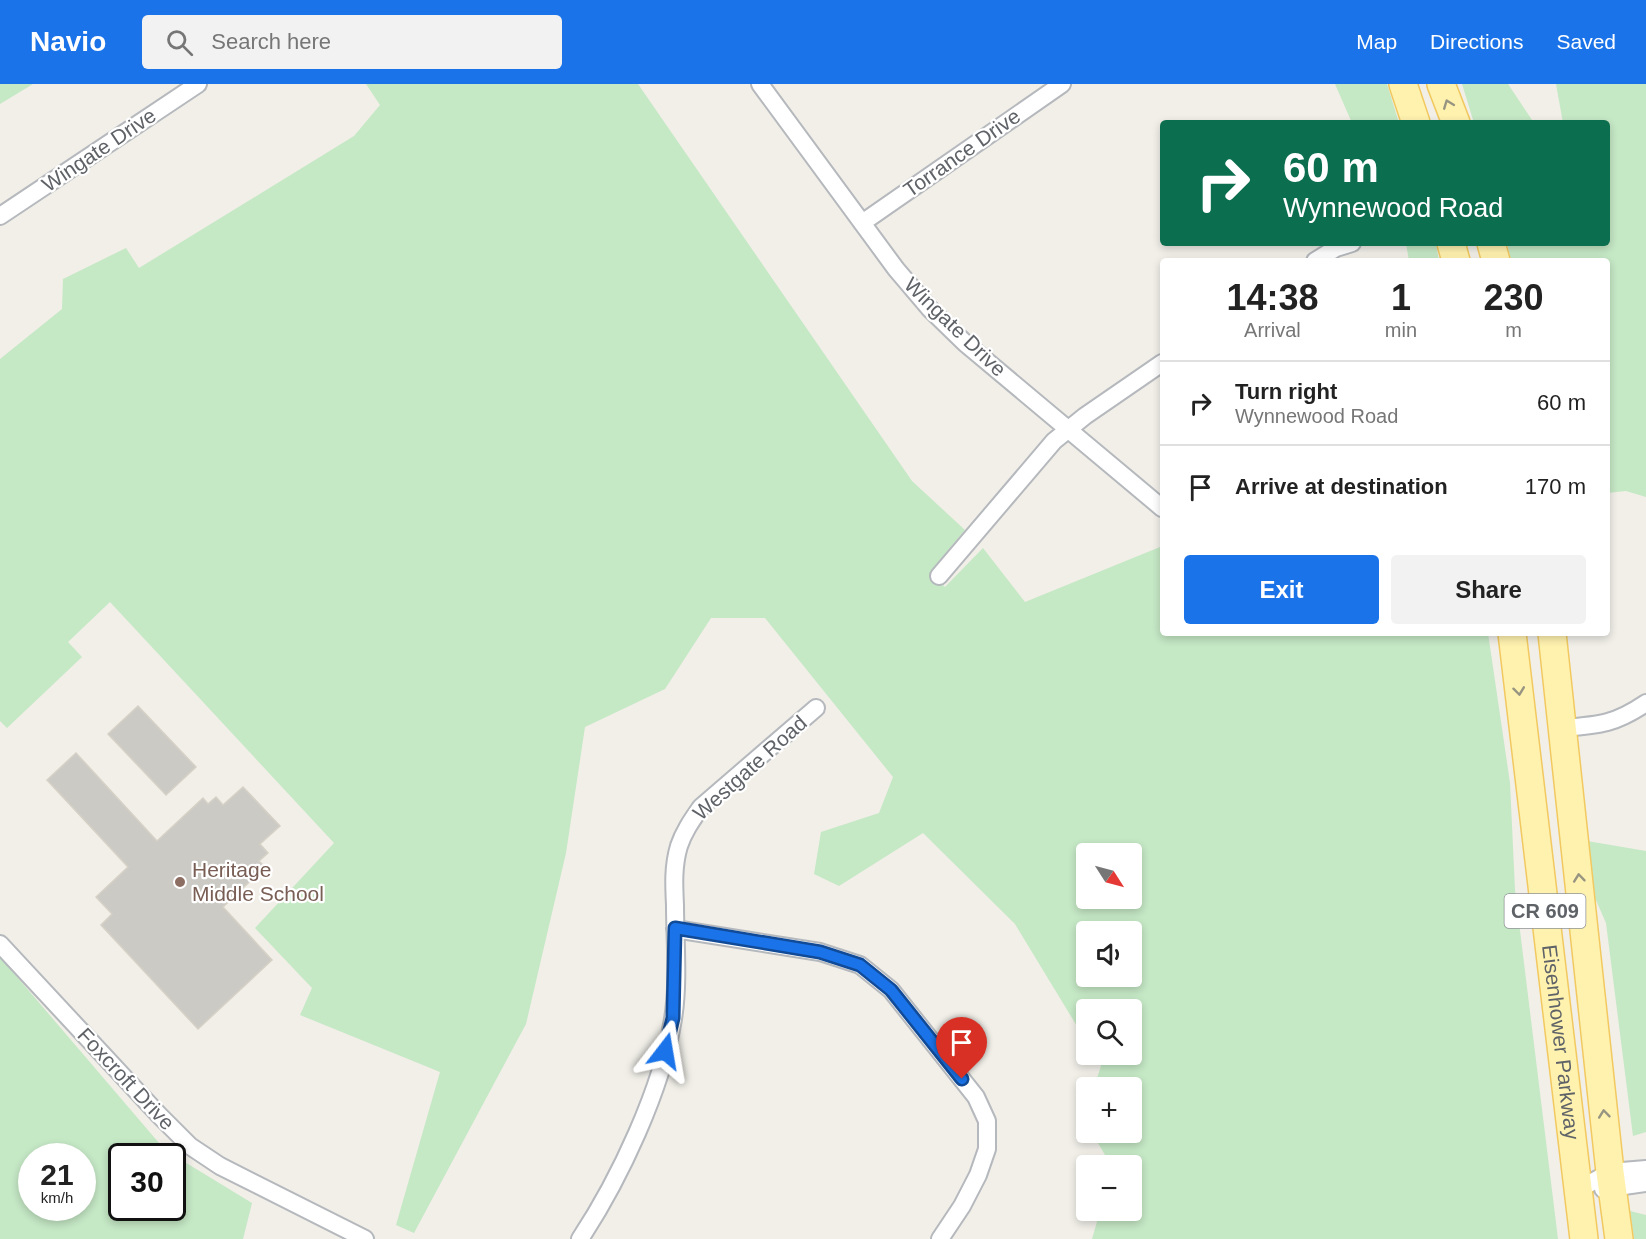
<!DOCTYPE html>
<html lang="en">
<head>
<meta charset="utf-8">
<style>
  body { margin:0; font-family:Arial,sans-serif; background:#f2f2f2; color:#222; height:100vh; display:flex; flex-direction:column; font-size:22px; white-space:nowrap }
  * { box-sizing:border-box; margin:0 }
  p { font-size:20px; color:#767676 }
  .icon { flex:none; width:33px; height:33px; fill:none; stroke:currentColor; stroke-width:2; stroke-linecap:round; stroke-linejoin:round }
  .map { position:relative; flex:1; overflow:hidden }
  .panel { position:absolute; left:1160px; top:174px; width:450px; height:378px; display:flex; flex-direction:column; background:#fff; border-radius:6px; box-shadow:0 3px 9px #0003 }
  .panel>* { flex:none }
  .banner { position:absolute; left:1160px; top:36px; width:450px; height:126px; border-radius:6px; box-shadow:0 3px 9px #0003; background:#0b6e4f; color:#fff; overflow:hidden }
  .needle { width:39px; rotate:126deg }
  .buttons { position:absolute; left:1076px; top:759px; display:grid; gap:12px }
  .buttons a { display:grid; place-items:center; width:66px; height:66px; border-radius:6px; background:#fff; box-shadow:0 3px 9px #0003; font-size:30px }
  .speed { position:absolute; left:18px; top:1059px; display:flex; gap:12px; font-size:30px; font-weight:700; text-align:center }
  .speed>* { display:grid; place-content:center; width:78px; height:78px; border-radius:50%; background:#fff; box-shadow:0 3px 9px #0003; line-height:1 }
  .speed small { font-size:15px; font-weight:400 }
  .speed .limit { border:3px solid #111; border-radius:9px; background:#fff; color:#111 }
  .pin { position:absolute; display:grid; place-items:center; width:51px; height:51px; color:#fff; margin:-62px -26px; border-radius:50% 50% 50% 0; rotate:-45deg; box-shadow:0 0 6px #0007 }
  .pin .icon { rotate:45deg }
  .me { position:absolute; width:66px; margin:-33px; rotate:14deg; stroke-linejoin:round; filter:drop-shadow(0 0 4px #0008) }
  .turn { display:flex; align-items:center; gap:21px; height:126px; padding:0 24px; font-size:27px }
  .turn .icon { width:78px; height:78px; stroke-width:2.5 }
  .turn b { display:block; font-size:42px; line-height:51px }
  .eta { display:flex; justify-content:space-evenly; align-items:center; height:102px; text-align:center }
  .eta b { font-size:36px; font-weight:700; line-height:42px }
  .action { display:flex; gap:12px; margin-top:auto; padding:12px 24px }
  .action a { flex:1; height:69px; border-radius:6px; background:#1a73e8; color:#fff; font-size:24px; font-weight:700; line-height:69px; text-align:center }
  .action a+a { background:#f2f2f2; color:#222 }
  ul { padding:0; list-style:none }
  li { display:flex; align-items:center; gap:18px; height:84px; padding:0 24px; border-top:2px solid #e0e0e0 }
  li div { flex:1 }
  li b { display:block; font-size:22px }
  li em { font-style:normal }
  header { display:flex; align-items:center; gap:36px; box-sizing:border-box; height:84px; padding:0 30px; background:#1a73e8; color:#fff }
  header strong { font-size:28px }
  nav { display:flex; gap:33px; margin-inline-start:auto; font-size:21px }
  .search { width:420px; height:54px; background:#f2f2f2; display:flex; align-items:center; gap:15px; box-sizing:border-box; padding:0 21px; border-radius:6px; color:#767676; font-size:22px }
  .map>svg:first-child { display:block }
  .green { fill:#c5e8c5; fill-rule:evenodd }
  .building { fill:#cccac5; stroke:#d6d1c6; stroke-width:1.5 }
  .lines { fill:none; stroke-linecap:round; stroke-linejoin:round }
  .minor-casing { stroke:#b5b8bc; stroke-width:20 }
  .primary-casing { stroke:#f2c960; stroke-width:30 }
  .minor { stroke:#fff; stroke-width:16 }
  .primary { stroke:#fff2af; stroke-width:27 }
  .oneway { stroke:#979581 }
  .route-casing { stroke:#114b97; stroke-width:15 }
  .route { stroke:#1a73e8; stroke-width:10 }
  .education-dot { fill:#8d6e63; stroke:#fff; stroke-width:2 }
  .labels { text-anchor:middle; stroke-width:4.5; stroke-linejoin:round; paint-order:stroke }
  .shield { fill:#fff; stroke:#8f9295; stroke-width:1.5 }
  .shield-label { font-size:20px; font-weight:bold; fill:#5f6368 }
  .street-label { font-size:21px; fill:#5f6368; stroke:#fff }
  .education-label { font-size:21px; fill:#785e54; stroke:#fff; text-anchor:start }
</style>
</head>
<body>
<header>
<strong>Navio</strong>
<div class="search"><svg class="icon" aria-label="search" viewBox="0 0 24 24"><circle cx="10" cy="10" r="6"/><path d="M15 15l6 6"/></svg>Search here</div>
<nav><a>Map</a><a>Directions</a><a>Saved</a></nav>
</header>
<div class="map">
<svg width="1646" height="1155" viewBox="0 0 1646 1155">
  <rect width="100%" height="100%" fill="#f1efe8"/>
  <path class="green" d="M0,0H33L0,20Z
    M366,0H638L912,397L965,446L930,488L945,503L983,464L1025,518L1160,463L1162,460V549H1488L1510,699L1515,806L1558,1155H1092L1100,1127L1131,1126V1082L1111,1081L1092,1049L1131,1048V1004L1094,1003L1101,982L1094,971L1131,970V926H1086V957L1015,840L923,749L839,802L814,790L821,748L879,729L893,693L765,534H711L665,605L585,643L566,769L526,940L414,1149L396,1141L440,988L300,931L312,904L255,844L334,759L110,518L68,558L82,573L7,644L0,637V275L62,225L63,195L126,164L139,184L354,52L380,21ZM1086,770H1131V814H1086ZM1086,848H1131V892H1086Z
    M1335,0H1387L1399,39H1352Z
    M1462,0H1508L1534,39H1474Z
    M1556,0H1646V413L1626,407L1607,409L1606,177H1511L1507,159H1606V39H1563Z
    M1406,159H1436L1439,177H1409Z
    M1587,757L1646,767V1048L1633,1052L1606,839L1592,807Z
    M0,873L165,1066L252,1119L243,1155H0ZM32,1072H82V1124H32ZM172,1072V1124H122V1072Z
    M1630,1127L1646,1131V1155H1634Z"/>
  <path class="building" d="M138,622L196,683L166,711L108,650Z
    M76,669L157,757L203,714L208,720L216,713L223,721L243,703L280,742L260,760L268,769L259,777L265,783L223,823L272,876L198,945L101,841L112,830L96,813L128,783L47,696Z"/>
  <g class="lines">
    <defs>
      <path id="minor" d="M760,0L896,185L930,225L965,259L1162,424
        M0,132L198,0
        M862,139L1062,0
        M1315,177L1336,164L1352,159
        M939,492L1054,357L1085,332L1162,279
        M1563,644C1600,641 1615,640 1646,619
        M675,845L820,868L860,881L891,906L976,1013L987,1037V1065L978,1091L962,1122L940,1155
        M0,860L159,1031L190,1062L220,1082L365,1155
        M1603,1105L1646,1099
        M1578,1106L1610,1088L1646,1085
        M580,1155C619,1096 662,1005 673,935C679,898 675,858 675,821C674,801 673,782 679,762C684,747 692,736 701,723L816,624"/>
      <g id="primary">
        <path d="M1403,0L1416,39"/>
        <path d="M1441,0L1456,39"/>
        <path d="M1451,159L1456,177"/>
        <path d="M1491,159L1496,177"/>
        <path id="s1" d="M1512,549L1584,1155"/>
        <path d="M1552,549L1610,1088L1619,1155"/>
      </g>
    </defs>
    <use href="#minor" class="minor-casing"/>
    <use href="#primary" class="primary-casing"/>
    <use href="#minor" class="minor"/>
    <use href="#primary" class="primary"/>
  </g>
  <defs><path id="oneway-chevron" d="M-2-3.5L2.5 0L-2 3.5" fill="none" stroke-width="1.6" stroke-linecap="round" stroke-linejoin="round" transform="scale(1.5)"/></defs>
  <g class="oneway">
    <use href="#oneway-chevron" transform="translate(1448 20) rotate(-111)"/>
    <use href="#oneway-chevron" transform="translate(1519 607) rotate(83)"/>
    <use href="#oneway-chevron" transform="translate(1579 794) rotate(-96)"/>
    <use href="#oneway-chevron" transform="translate(1604 1030) rotate(-96)"/>
  </g>
  <g class="lines">
    <defs>
      <path id="route" d="M665,967L673,934L675,844L820,868L860,881L891,906L962,995"/>
    </defs>
    <use href="#route" class="route-casing"/>
    <use href="#route" class="route"/>
  </g>
  <circle class="education-dot" cx="180" cy="798" r="6"/>
  <g class="labels">
    <rect class="shield" x="1504.5" y="810" width="81" height="34" rx="4.5"/>
    <g class="shield-label">
      <text x="1545" y="834">CR 609</text>
    </g>
    <g class="street-label">
      <text transform="translate(99 66) rotate(-34)" y="7">Wingate Drive</text>
      <text transform="translate(962 69) rotate(-35)" y="7">Torrance Drive</text>
      <text transform="translate(955 243) rotate(44)" y="7">Wingate Drive</text>
      <text transform="translate(750 684) rotate(-42)" y="7">Westgate Road</text>
      <text dy="7" stroke="none"><textPath href="#s1" startOffset="412">Eisenhower Parkway</textPath></text>
      <text transform="translate(126 995) rotate(47)" y="7">Foxcroft Drive</text>
    </g>
    <g class="education-label">
      <text x="192" y="793">Heritage<tspan x="192" dy="24">Middle School</tspan></text>
    </g>
  </g>
</svg>
<div class="buttons">
<a><svg class="needle" viewBox="-14 -14 28 28"><path d="M0-13l5 13h-10z" fill="#e53935"/><path d="M0 13l5-13h-10z" fill="#767676"/></svg></a>
<a><svg class="icon" aria-label="sound" viewBox="0 0 24 24"><path d="M4 9h4l5-4v14l-5-4H4zM17 9q2 3 0 6"/></svg></a>
<a><svg class="icon" aria-label="search" viewBox="0 0 24 24"><circle cx="10" cy="10" r="6"/><path d="M15 15l6 6"/></svg></a>
<a>+</a>
<a>−</a>
</div>
<div class="speed"><div>21<small>km/h</small></div><div class="limit">30</div></div>
<div class="pin" style="left:962px;top:995px;background:#d93025"><svg class="icon" aria-label="arrive" viewBox="0 0 24 24"><path d="M6 21V4h12l-3 4 3 4H6"/></svg></div>
<svg class="me" style="left:665px;top:967px" viewBox="-20 -20 40 40"><path d="M0-17L14 15 0 8-14 15z" fill="#1a73e8" stroke="#fff" stroke-width="4"/></svg>
<div class="banner">
<div class="turn"><svg class="icon" aria-label="right" viewBox="0 0 24 24"><path d="M7 20v-9h11M14 6l5 5-5 5"/></svg><div><b>60 m</b>Wynnewood Road</div></div>
</div>
<section class="panel">
<div class="eta">
<div><b>14:38</b><p>Arrival</p></div>
<div><b>1</b><p>min</p></div>
<div><b>230</b><p>m</p></div>
</div>
<ul>
<li><svg class="icon" aria-label="right" viewBox="0 0 24 24"><path d="M7 20v-9h11M14 6l5 5-5 5"/></svg><div><b>Turn right</b><p>Wynnewood Road</p></div><em>60 m</em></li>
<li><svg class="icon" aria-label="arrive" viewBox="0 0 24 24"><path d="M6 21V4h12l-3 4 3 4H6"/></svg><div><b>Arrive at destination</b></div><em>170 m</em></li>
</ul>
<div class="action"><a>Exit</a><a>Share</a></div>
</section>
</div>
</body>
</html>
